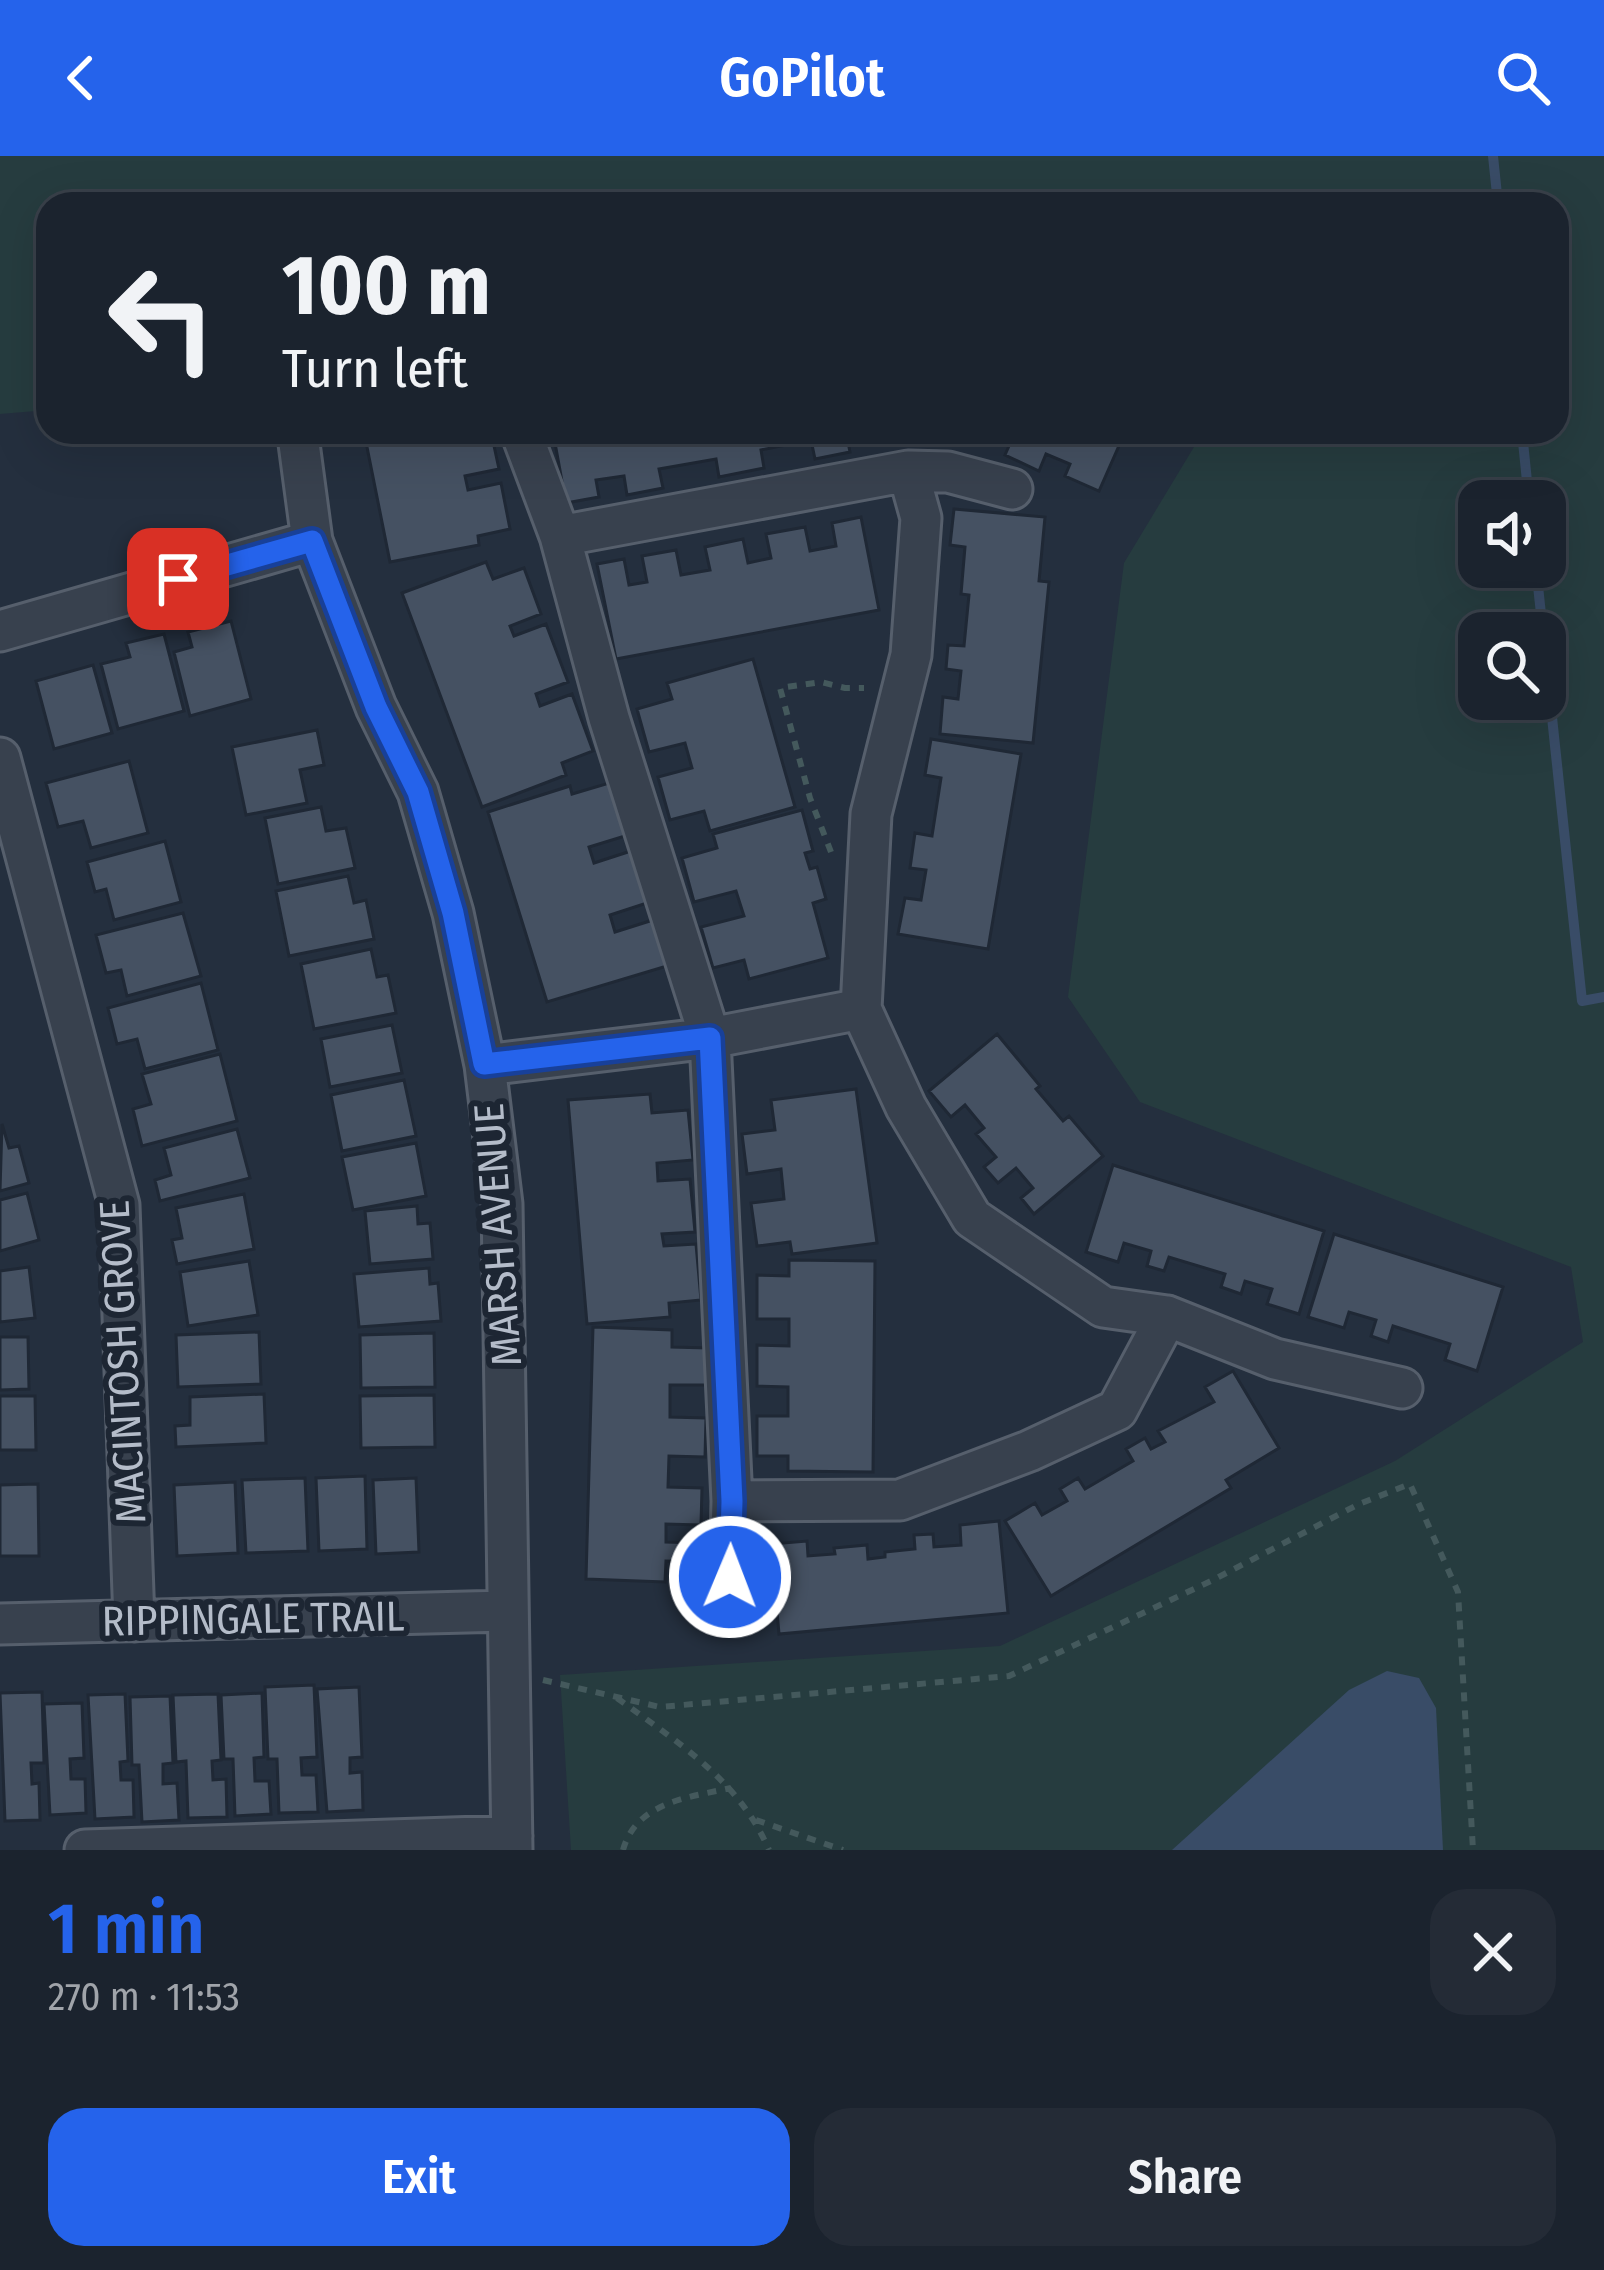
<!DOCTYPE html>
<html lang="en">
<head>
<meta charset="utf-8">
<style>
  body { margin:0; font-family:"Fira Sans Condensed",sans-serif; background:#242b36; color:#f1f3f6; height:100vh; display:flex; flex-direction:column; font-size:45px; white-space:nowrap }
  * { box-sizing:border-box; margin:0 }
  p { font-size:39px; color:#a0a4aa }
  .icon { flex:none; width:66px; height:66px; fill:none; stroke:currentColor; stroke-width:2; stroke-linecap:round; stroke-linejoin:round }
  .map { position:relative; height:1694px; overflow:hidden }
  .panel { display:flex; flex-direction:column; background:#1b232e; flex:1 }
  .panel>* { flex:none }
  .hud { position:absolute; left:36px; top:36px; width:1533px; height:252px; border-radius:36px; box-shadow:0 12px 48px #0002,0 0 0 3px #39404a; background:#1b232e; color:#f1f3f6; overflow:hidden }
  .controls { position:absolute; left:1458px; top:324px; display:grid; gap:24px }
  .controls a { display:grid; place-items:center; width:108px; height:108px; border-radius:24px; background:#1b232e; box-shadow:0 12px 48px #0002,0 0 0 3px #39404a; font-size:60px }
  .pin { position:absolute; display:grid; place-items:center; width:102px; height:102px; color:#fff; margin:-51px; border-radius:24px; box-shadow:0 6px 18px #0006 }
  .me { position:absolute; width:132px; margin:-66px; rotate:1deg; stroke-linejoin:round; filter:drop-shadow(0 0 9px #0008) }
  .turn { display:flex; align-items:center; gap:42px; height:252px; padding:0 48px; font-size:54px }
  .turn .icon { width:156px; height:156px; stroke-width:2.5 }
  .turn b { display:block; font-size:84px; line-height:102px }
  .round { display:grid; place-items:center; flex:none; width:126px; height:126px; border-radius:36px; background:#242b36 }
  .overview { display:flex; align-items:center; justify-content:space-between; height:204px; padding:0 48px }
  h1 { font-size:72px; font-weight:600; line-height:90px; color:#2563eb }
  .cta { display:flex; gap:24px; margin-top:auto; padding:24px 48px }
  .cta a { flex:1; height:138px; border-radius:36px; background:#2563eb; color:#fff; font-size:48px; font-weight:600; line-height:138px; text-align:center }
  .cta a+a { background:#242b36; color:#f1f3f6 }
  header { display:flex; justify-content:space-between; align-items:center; height:156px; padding:0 48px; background:#2563eb; color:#fff; font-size:54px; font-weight:600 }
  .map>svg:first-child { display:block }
  .green { fill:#263c3f; fill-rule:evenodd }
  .water { fill:#394c67 }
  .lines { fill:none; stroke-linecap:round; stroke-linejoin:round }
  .stream { stroke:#394c67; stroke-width:10 }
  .building { fill:#455162; stroke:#1f2835; stroke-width:3 }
  .minor-casing { stroke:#565f6c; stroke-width:45 }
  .path { stroke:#44595c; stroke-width:6; stroke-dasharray:9 9; stroke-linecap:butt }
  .minor { stroke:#38414e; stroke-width:39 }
  .route-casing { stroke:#184099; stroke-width:30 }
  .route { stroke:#2563eb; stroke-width:21 }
  .labels { text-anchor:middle; stroke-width:12; stroke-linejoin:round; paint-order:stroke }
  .street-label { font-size:42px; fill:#b4bcc9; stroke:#1d2633 }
</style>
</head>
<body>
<header><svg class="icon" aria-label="back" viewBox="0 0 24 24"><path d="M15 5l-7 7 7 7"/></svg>GoPilot<svg class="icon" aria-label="search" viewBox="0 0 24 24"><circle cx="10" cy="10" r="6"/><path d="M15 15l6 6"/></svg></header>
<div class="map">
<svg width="1604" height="1694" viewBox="0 0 1604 1694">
  <rect width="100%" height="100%" fill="#242f3e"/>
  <path class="green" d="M0,0H1604V1694H571L560,1519L1000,1490L1395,1305L1583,1186L1571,1111L1140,946L1068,841L1124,407L1203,276H1557V48H48V254L0,258ZM1479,345H1545V411H1479ZM1479,477H1545V543H1479Z"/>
  <path class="water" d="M1387,1515L1419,1522L1436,1552L1443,1694H1172L1349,1534Z"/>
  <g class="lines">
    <path class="stream" d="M1493,0L1498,48
      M1522,276L1529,345
      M1536,411L1543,477
      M1545,495L1582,845L1604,841"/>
  </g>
  <path class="building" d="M364,276H491L499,313L465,320L468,334L501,327L510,373L478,380L479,389L390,406Z
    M553,276H846L850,296L815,303L811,284L761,294L764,312L719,321L716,303L659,313L663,332L627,339L624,320L596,324L599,341L566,347Z
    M997,276H1125L1099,335L1065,320L1070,308L1046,298L1039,315L1005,299L1012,283Z
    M954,353L1045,361L1039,425L1049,426L1033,587L940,578L943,541L958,543L961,515L946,513L948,489L964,490L969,439L961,438L965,391L950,389Z
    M861,361L879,454L616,503L597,408L624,403L629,429L647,426L642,400L676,394L681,419L710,414L705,391L743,383L748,407L771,402L766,378L805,371L810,395L836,390L832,367Z
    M486,406L493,423L524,412L541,458L510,470L514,480L546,468L568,526L536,538L540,550L572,538L593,595L562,607L566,619L482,651L402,437Z
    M231,465L251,543L190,560L174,496L192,491L188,476Z
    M164,478L184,555L118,573L101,508L130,501L126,487Z
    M753,503L795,651L710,675L704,655L670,664L658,621L692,612L685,587L649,596L637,553L672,543L667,527Z
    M93,509L112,577L54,593L36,525Z
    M317,574L324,609L300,614L307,647L246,659L232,591Z
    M931,583L1021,598L988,793L898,778L905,742L921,744L926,714L910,712L915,677L932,680L941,622L925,619Z
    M129,605L148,677L91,692L83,665L58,671L46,627Z
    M609,627L625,680L589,691L594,707L631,695L647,747L610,759L615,776L653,764L667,810L547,846L488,656L570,630L572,638Z
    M321,651L326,675L346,672L355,712L278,728L265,662Z
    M802,654L813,695L805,697L810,713L817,711L826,743L813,747L828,802L749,823L744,804L713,812L701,771L744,760L736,735L694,746L682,702L717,692L713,678Z
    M165,685L181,746L114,764L106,733L95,736L87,706Z
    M348,720L354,747L366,744L374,783L289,800L276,735Z
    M183,757L201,820L127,840L121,814L106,817L96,779Z
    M371,793L377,821L388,819L396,857L314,873L301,808Z
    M201,827L218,894L145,913L137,883L117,888L108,852Z
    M392,869L402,917L330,931L321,883Z
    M997,878L1040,930L1036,933L1063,965L1069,960L1103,1000L1034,1058L1021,1042L1033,1032L1016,1012L998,1027L984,1011L996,1001L976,978L984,972L965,949L951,961L929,935Z
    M220,898L237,965L142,990L133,953L151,948L142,918Z
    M404,924L416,980L342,995L331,939Z
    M856,933L877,1087L792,1098L790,1086L757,1090L751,1047L784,1043L781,1013L747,1018L742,978L775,974L771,944Z
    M650,938L652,957L688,954L693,1004L657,1007L658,1025L690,1023L695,1076L662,1078L664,1090L696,1088L701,1144L669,1147L670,1161L587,1168L568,944Z
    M2,968L9,992L19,990L29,1027L0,1035Z
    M237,973L250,1022L160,1045L155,1024L171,1019L164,992Z
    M416,987L426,1040L353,1054L342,1001Z
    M1113,1009L1324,1075L1299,1158L1267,1148L1272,1133L1245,1125L1241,1138L1221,1131L1225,1118L1169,1101L1164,1115L1147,1110L1151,1095L1124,1087L1118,1106L1086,1096Z
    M27,1037L39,1084L0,1095V1044Z
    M244,1038L254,1093L177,1108L172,1084L182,1082L176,1052Z
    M417,1050L418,1068L430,1067L433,1103L370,1108L365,1055Z
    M1334,1078L1503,1131L1477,1215L1445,1204L1450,1188L1393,1170L1388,1186L1371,1180L1376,1164L1349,1156L1344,1172L1308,1161Z
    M789,1104L875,1105L873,1316L788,1315V1300H757V1260H788V1231L757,1230V1189L789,1190V1163H757V1119L789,1120Z
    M249,1105L258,1159L188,1170L180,1116Z
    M29,1111L35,1162L0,1166V1115Z
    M429,1112L430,1128L438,1127L441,1165L359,1171L354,1118Z
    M593,1171L672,1174V1191L708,1192L707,1229H670V1261L706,1262L705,1301L669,1300L668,1331L702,1332L701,1369L666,1368V1386L703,1387L702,1406L666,1405L665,1426L586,1423Z
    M259,1176L261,1228L178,1231L176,1179Z
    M434,1177L435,1231L361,1232L360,1179Z
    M0,1181H28L29,1233L0,1234Z
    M1233,1215L1279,1292L1226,1324L1231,1332L1051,1440L1005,1365L1035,1347L1042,1359L1067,1345L1060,1333L1078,1322L1085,1333L1133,1305L1126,1293L1145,1282L1151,1293L1165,1286L1158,1275L1214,1246L1205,1231Z
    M264,1238L266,1287L176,1291L175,1270L190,1269V1241Z
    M434,1239L435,1291L361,1292L360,1240Z
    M0,1240H35L36,1294H0Z
    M365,1320L367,1393L319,1395L316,1322Z
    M305,1322L308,1395L246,1397L242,1324Z
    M416,1322L419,1396L376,1398L373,1324Z
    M235,1326L238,1397L177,1400L174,1329Z
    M38,1328L39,1400H0V1329Z
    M999,1365L1008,1457L779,1478L771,1388L807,1385L808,1400L835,1398L834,1392L867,1389L868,1403L885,1401V1396L915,1393L914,1379L933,1378L934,1391L961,1389L960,1369Z
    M314,1529L317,1601L301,1602L302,1619H316L318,1656L279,1657L277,1603H268L265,1531Z
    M359,1531L362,1601L350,1602V1617L362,1616L363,1654L327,1656L317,1533Z
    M42,1536L44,1607H31L32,1628L39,1627L40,1664L5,1665L0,1537Z
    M262,1537L264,1601L254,1602L255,1625H269L271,1658L235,1660L233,1603H224L221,1539Z
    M125,1538L128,1605L120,1606L121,1624H133L134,1661L95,1663L88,1539Z
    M218,1538L221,1604L212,1605L213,1624L226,1623L227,1661L188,1662L186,1605L176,1606L173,1539Z
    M170,1540L173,1607L163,1608V1628L177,1627L179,1664L142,1666L139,1609H132L130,1541Z
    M82,1547L84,1602L70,1603L71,1623H85L86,1657L50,1659L44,1548Z"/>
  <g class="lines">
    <defs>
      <path id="minor" d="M521,276L560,380L609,562L710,882L732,1345L730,1421
        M298,280L312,385L376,551L418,636L453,757L485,909L502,1048L512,1694
        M908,315L948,316L1012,333
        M560,380L908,315L921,362L911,499L871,658L861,853
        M0,475L312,385
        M0,602L119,1049L134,1465
        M485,909L710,882L861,853L906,951L972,1062L1103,1151L1167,1160L1275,1203L1402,1232
        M732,1345L900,1344L1029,1295L1117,1254L1167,1160
        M0,1468L506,1455
        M85,1694L512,1680"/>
    </defs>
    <use href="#minor" class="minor-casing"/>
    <path class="path" d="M831,696L810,642L780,532L821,526L845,532H864
      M543,1524L660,1551L1009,1520L1211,1425L1359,1348L1410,1328L1458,1436L1473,1694
      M617,1542C677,1586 739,1624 769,1694
      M756,1664L843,1694
      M623,1694C636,1646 690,1641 731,1632"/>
    <use href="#minor" class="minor"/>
  </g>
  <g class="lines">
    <defs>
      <path id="route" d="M178,423L312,385L376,551L418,636L453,757L484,908L710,882L732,1345L730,1421"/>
    </defs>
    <use href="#route" class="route-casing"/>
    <use href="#route" class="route"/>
  </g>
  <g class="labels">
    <g class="street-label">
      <text transform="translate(497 1079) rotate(-94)" y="15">MARSH AVENUE</text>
      <text transform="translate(122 1206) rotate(-93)" y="15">MACINTOSH GROVE</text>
      <text transform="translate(253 1462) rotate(-1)" y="15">RIPPINGALE TRAIL</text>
    </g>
  </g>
</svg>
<div class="controls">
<a><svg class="icon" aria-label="sound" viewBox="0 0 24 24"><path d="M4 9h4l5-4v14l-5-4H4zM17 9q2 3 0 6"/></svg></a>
<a><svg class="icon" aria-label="search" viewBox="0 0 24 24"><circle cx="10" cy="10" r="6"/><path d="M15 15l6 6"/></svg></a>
</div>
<div class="pin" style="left:178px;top:423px;background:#d93025"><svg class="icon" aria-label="arrive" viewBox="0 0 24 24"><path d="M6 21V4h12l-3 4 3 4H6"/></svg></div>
<svg class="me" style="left:730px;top:1421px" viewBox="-20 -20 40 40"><circle r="17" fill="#2563eb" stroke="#fff" stroke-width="3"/><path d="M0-11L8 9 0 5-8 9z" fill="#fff"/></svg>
<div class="hud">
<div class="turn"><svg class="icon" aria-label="left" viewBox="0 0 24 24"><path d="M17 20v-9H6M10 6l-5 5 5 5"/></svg><div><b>100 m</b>Turn left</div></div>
</div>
</div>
<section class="panel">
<div class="overview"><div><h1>1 min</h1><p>270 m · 11:53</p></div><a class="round"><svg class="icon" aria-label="close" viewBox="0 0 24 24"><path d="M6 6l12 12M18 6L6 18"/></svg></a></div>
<div class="cta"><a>Exit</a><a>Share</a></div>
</section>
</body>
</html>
